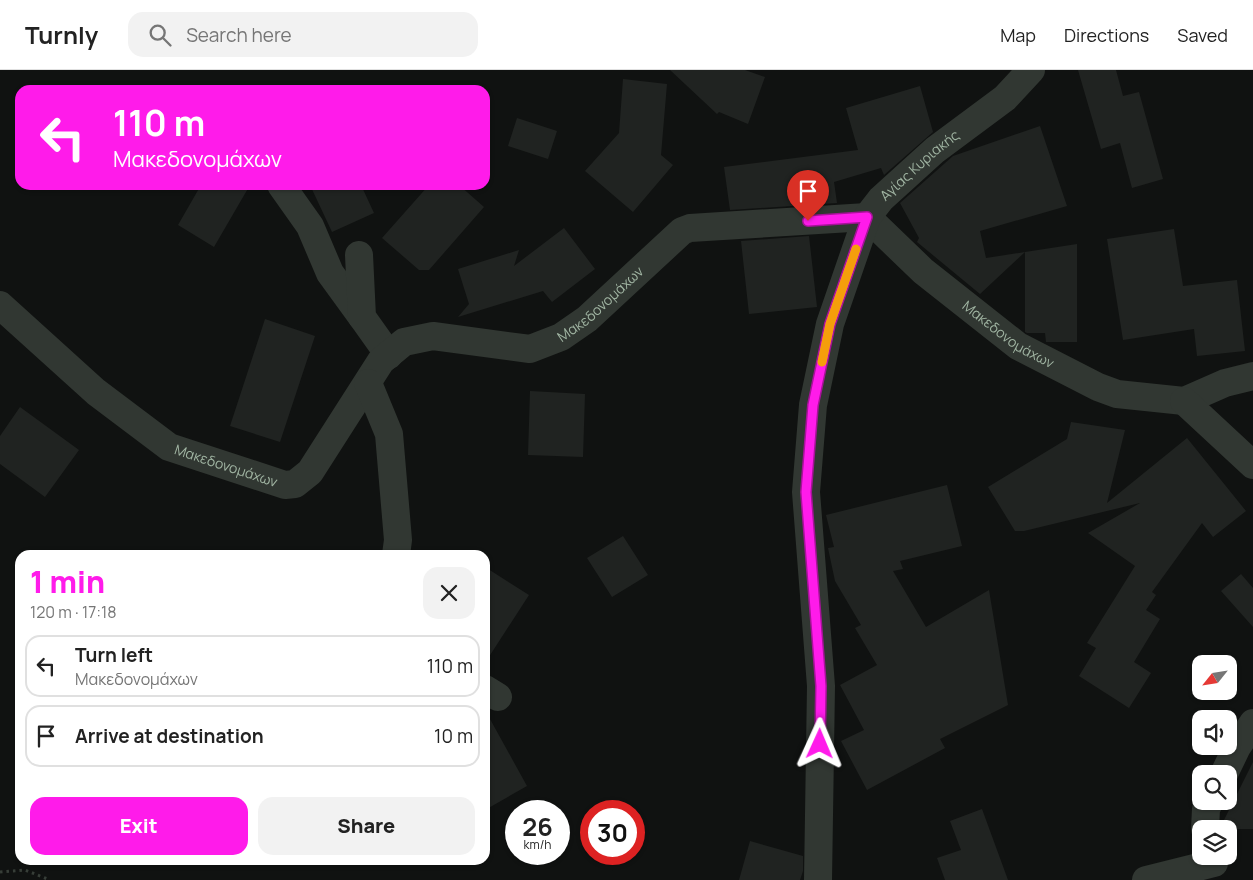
<!DOCTYPE html>
<html lang="en">
<head>
<meta charset="utf-8">
<style>
  body { margin:0; font-family:Manrope,sans-serif; background:#f2f2f2; color:#222; height:100vh; display:flex; flex-direction:column; font-size:19px; white-space:nowrap }
  * { box-sizing:border-box; margin:0 }
  p { font-size:16px; color:#767676 }
  .icon { flex:none; width:28px; height:28px; fill:none; stroke:currentColor; stroke-width:2; stroke-linecap:round; stroke-linejoin:round }
  .map { position:relative; flex:1; overflow:hidden }
  .drawer { position:absolute; left:15px; top:480px; width:475px; height:315px; display:flex; flex-direction:column; background:#fff; border-radius:15px; box-shadow:0 1px 4px #0004 }
  .drawer>* { flex:none }
  .banner { position:absolute; left:15px; top:15px; width:475px; height:105px; border-radius:15px; box-shadow:0 1px 4px #0004; background:#ff1bea; color:#fff; overflow:hidden }
  .needle { width:32px; rotate:240deg }
  .controls { position:absolute; left:1192px; top:585px; display:grid; gap:10px }
  .controls a { display:grid; place-items:center; width:45px; height:45px; border-radius:10px; background:#fff; box-shadow:0 1px 4px #0004; font-size:25px }
  .speed { position:absolute; left:505px; top:730px; display:flex; gap:10px; font-size:25px; font-weight:700; text-align:center }
  .speed>* { display:grid; place-content:center; width:65px; height:65px; border-radius:50%; background:#fff; box-shadow:0 1px 4px #0004; line-height:1 }
  .speed small { font-size:12px; font-weight:400 }
  .speed .limit { border:8px solid #d22; background:#fff; color:#111 }
  .pin { position:absolute; display:grid; place-items:center; width:42px; height:42px; color:#fff; margin:-51px -21px; border-radius:50% 50% 50% 0; rotate:-45deg; box-shadow:0 0 5px #0007 }
  .pin .icon { rotate:45deg }
  .me { position:absolute; width:55px; margin:-28px; rotate:1deg; stroke-linejoin:round; filter:drop-shadow(0 0 4px #0008) }
  .turn { display:flex; align-items:center; gap:18px; height:105px; padding:0 15px; font-size:22px }
  .turn .icon { width:65px; height:65px; stroke-width:2.5 }
  .turn b { display:block; font-size:35px; line-height:42px }
  .round { display:grid; place-items:center; flex:none; width:52px; height:52px; border-radius:15px; background:#f2f2f2 }
  .headline { display:flex; align-items:center; justify-content:space-between; height:85px; padding:0 15px }
  h1 { font-size:30px; font-weight:800; line-height:38px; color:#ff1bea }
  .action { display:flex; gap:10px; margin-top:auto; padding:10px 15px }
  .action a { flex:1; height:58px; border-radius:15px; background:#ff1bea; color:#fff; font-size:20px; font-weight:800; line-height:58px; text-align:center }
  .action a+a { background:#f2f2f2; color:#222 }
  ul { padding:0; list-style:none }
  li { display:flex; align-items:center; gap:15px; height:62px; margin:0 10px 8px; padding:0 5px; border:2px solid #e0e0e0; border-radius:15px }
  li div { flex:1 }
  li b { display:block; font-size:19px }
  li em { font-style:normal }
  header { display:flex; align-items:center; gap:30px; box-sizing:border-box; height:70px; padding:0 25px; background:#fff; border-bottom:1px solid #e0e0e0 }
  header strong { font-size:24px }
  nav { display:flex; gap:28px; margin-inline-start:auto; font-size:18px }
  .search { width:350px; height:45px; background:#f2f2f2; display:flex; align-items:center; gap:12px; box-sizing:border-box; padding:0 18px; border-radius:15px; color:#767676; font-size:19px }
  .map>svg:first-child { display:block }
  .building { fill:#202321 }
  .lines { fill:none; stroke-linecap:round; stroke-linejoin:round }
  .path { stroke:#373e38; stroke-width:3; stroke-dasharray:2.5 4; stroke-linecap:butt }
  .minor { stroke:#313732; stroke-width:28 }
  .route-casing { stroke:#a61298; stroke-width:12 }
  .route { stroke:#ff1bea; stroke-width:9 }
  .slow { stroke:#f59e0b; stroke-width:9 }
  .labels { text-anchor:middle; stroke-width:5; stroke-linejoin:round; paint-order:stroke }
  .street-label { font-size:14px; fill:#a0b4a2; stroke:#0b0d0c }
</style>
</head>
<body>
<header>
<strong>Turnly</strong>
<div class="search"><svg class="icon" aria-label="search" viewBox="0 0 24 24"><circle cx="10" cy="10" r="6"/><path d="M15 15l6 6"/></svg>Search here</div>
<nav><a>Map</a><a>Directions</a><a>Saved</a></nav>
</header>
<div class="map">
<svg width="1253" height="810" viewBox="0 0 1253 810">
  <rect width="100%" height="100%" fill="#101211"/>
  <path class="building" d="M670,0H745L765,7L748,54L719,42L717,44Z
    M1078,0H1116L1123,26L1139,22L1163,109L1132,118L1120,73L1101,79Z
    M623,9L667,14L661,85L673,95L633,142L585,101L619,63Z
    M920,16L933,62L884,105L881,98L834,112L837,133L730,140L724,97L858,80L846,38Z
    M517,48L557,61L548,89L508,76Z
    M1040,56L1067,136L980,161L986,188L1025,182L980,224L917,172L919,168L900,133L953,86Z
    M201,115H250L214,177L178,155Z
    M310,115H361L374,143L332,162Z
    M429,115H459L484,137L429,200H419L382,168Z
    M564,158L595,199L552,232L543,221L458,247L469,234L458,199L519,180L514,196Z
    M1174,159L1183,216L1237,210L1245,281L1197,286L1194,259L1123,270L1107,169Z
    M809,166L817,237L749,244L741,171Z
    M1077,174V272H1046L1045,263H1027L1025,262V182Z
    M265,249L315,266L280,372L230,356Z
    M530,321L585,324L583,387L528,385Z
    M20,337L79,380L45,427L0,394V366Z
    M1071,352L1125,360L1107,433L1187,368L1246,441L1213,467L1202,453L1152,522L1156,525L1146,540L1160,549L1134,592L1151,603L1129,638L1079,606L1096,578L1087,573L1135,496L1088,463L1140,433L1024,461H1015L988,417L1067,369Z
    M947,415L962,476L900,491L903,499L893,501L926,557L989,520L1008,635L940,669L945,678L867,720L841,671L864,660L840,615L877,595L855,558L861,555L835,511L828,478L834,477L826,445Z
    M623,466L648,505L612,527L587,488Z
    M485,497L529,525L485,593Z
    M1241,504L1253,518V557L1221,521Z
    M485,640L527,716L485,740Z
    M1253,692V759H1221V756Z
    M982,739L1008,810H945L937,788L961,780L950,751Z
    M750,771L803,786V801L800,810H739Z"/>
  <g class="lines">
    <path class="path" d="M0,802L25,800L50,810"/>
    <g class="minor">
      <path d="M281,115L310,156L330,203L362,247"/>
      <path d="M359,185L362,247L389,285"/>
      <path id="s1" d="M0,235L96,322L169,377L285,415L295,414L310,402L381,291L404,272L433,266L530,279L561,267L587,249L682,161L690,158L867,147L923,201L1018,276L1098,317L1117,324L1184,331L1225,313L1253,306"/>
      <path d="M368,313L389,364L398,470L396,485"/>
      <path d="M1184,331L1253,395"/>
      <path d="M485,619L498,627"/>
      <path d="M1224,704L1237,677L1253,653"/>
      <path d="M1205,759L1206,739L1210,731"/>
      <path id="s2" d="M818,810L821,616L806,422L813,335L830,254L867,147L881,129L935,80L1005,28L1031,0"/>
      <path d="M1146,810L1214,793"/>
    </g>
  </g>
  <g class="lines">
    <defs>
      <path id="route" d="M808,151L867,147L830,254L813,335L806,422L821,616L820,674"/>
    </defs>
    <use href="#route" class="route-casing"/>
    <use href="#route" class="route"/>
    <path class="slow" d="M822,292L830,254L856,179"/>
  </g>
  <g class="labels">
    <g class="street-label">
      <text dy="5" stroke="none"><textPath href="#s2" startOffset="746">Αγίας Κυριακής</textPath></text>
      <text dy="5" stroke="none"><textPath href="#s1" startOffset="746">Μακεδονομάχων</textPath></text>
      <text dy="5" stroke="none"><textPath href="#s1" startOffset="1226">Μακεδονομάχων</textPath></text>
      <text dy="5" stroke="none"><textPath href="#s1" startOffset="281">Μακεδονομάχων</textPath></text>
    </g>
  </g>
</svg>
<div class="controls">
<a><svg class="needle" viewBox="-14 -14 28 28"><path d="M0-13l5 13h-10z" fill="#e53935"/><path d="M0 13l5-13h-10z" fill="#767676"/></svg></a>
<a><svg class="icon" aria-label="sound" viewBox="0 0 24 24"><path d="M4 9h4l5-4v14l-5-4H4zM17 9q2 3 0 6"/></svg></a>
<a><svg class="icon" aria-label="search" viewBox="0 0 24 24"><circle cx="10" cy="10" r="6"/><path d="M15 15l6 6"/></svg></a>
<a><svg class="icon" aria-label="layers" viewBox="0 0 24 24"><path d="M12 4l9 5-9 5-9-5zM3 14l9 5 9-5"/></svg></a>
</div>
<div class="speed"><div>26<small>km/h</small></div><div class="limit">30</div></div>
<div class="pin" style="left:808px;top:151px;background:#d93025"><svg class="icon" aria-label="arrive" viewBox="0 0 24 24"><path d="M6 21V4h12l-3 4 3 4H6"/></svg></div>
<svg class="me" style="left:820px;top:674px" viewBox="-20 -20 40 40"><path d="M0-17L14 15 0 8-14 15z" fill="#ff1bea" stroke="#fff" stroke-width="4"/></svg>
<div class="banner">
<div class="turn"><svg class="icon" aria-label="left" viewBox="0 0 24 24"><path d="M17 20v-9H6M10 6l-5 5 5 5"/></svg><div><b>110 m</b>Μακεδονομάχων</div></div>
</div>
<section class="drawer">
<div class="headline"><div><h1>1 min</h1><p>120 m · 17:18</p></div><a class="round"><svg class="icon" aria-label="close" viewBox="0 0 24 24"><path d="M6 6l12 12M18 6L6 18"/></svg></a></div>
<ul>
<li><svg class="icon" aria-label="left" viewBox="0 0 24 24"><path d="M17 20v-9H6M10 6l-5 5 5 5"/></svg><div><b>Turn left</b><p>Μακεδονομάχων</p></div><em>110 m</em></li>
<li><svg class="icon" aria-label="arrive" viewBox="0 0 24 24"><path d="M6 21V4h12l-3 4 3 4H6"/></svg><div><b>Arrive at destination</b></div><em>10 m</em></li>
</ul>
<div class="action"><a>Exit</a><a>Share</a></div>
</section>
</div>
</body>
</html>
